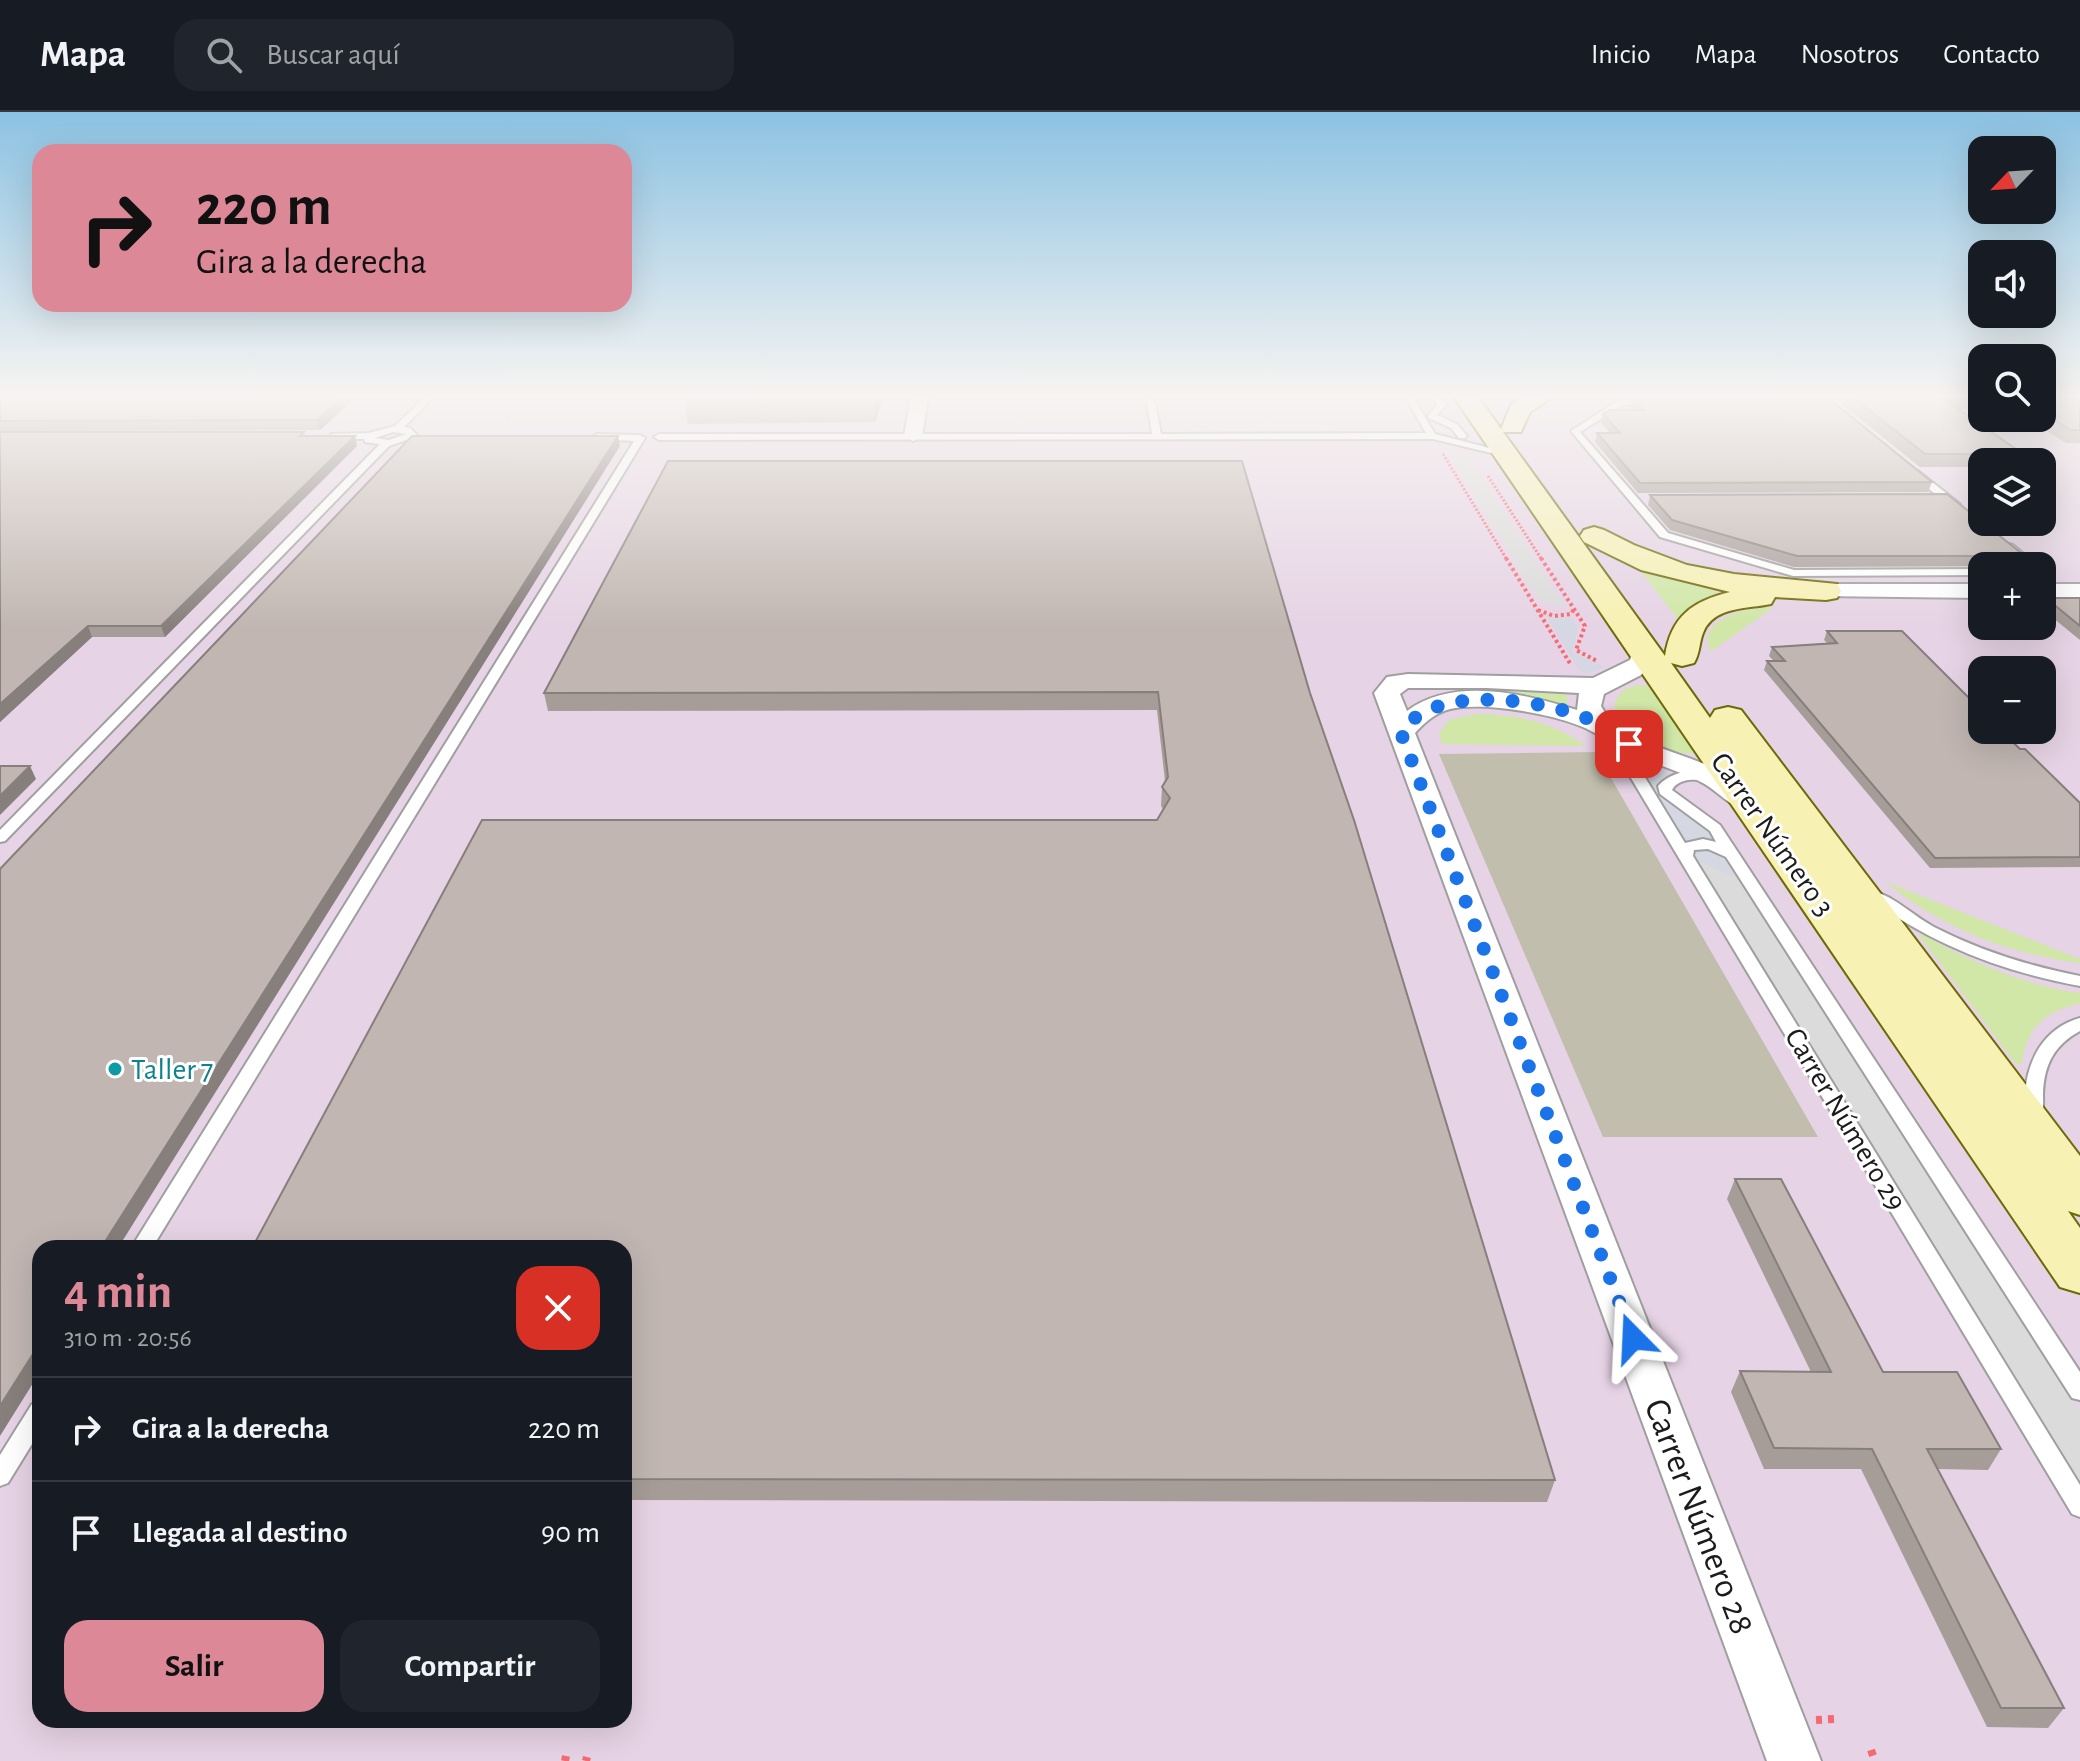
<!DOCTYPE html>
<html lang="es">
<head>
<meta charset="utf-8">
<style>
  body { margin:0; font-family:"Alegreya Sans",sans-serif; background:#20242c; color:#f1f3f6; height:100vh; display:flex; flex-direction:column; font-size:30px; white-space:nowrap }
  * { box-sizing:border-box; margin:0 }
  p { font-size:26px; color:#9ea1a6 }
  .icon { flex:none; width:44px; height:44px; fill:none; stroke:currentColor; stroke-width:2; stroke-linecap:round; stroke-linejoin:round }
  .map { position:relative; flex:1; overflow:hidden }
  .panel { position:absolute; left:32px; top:1128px; width:600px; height:488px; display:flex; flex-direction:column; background:#171b24; border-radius:24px; box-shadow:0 8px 32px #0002 }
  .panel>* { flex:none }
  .guide { position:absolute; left:32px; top:32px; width:600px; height:168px; border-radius:24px; box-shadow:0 8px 32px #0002; background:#dc8897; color:#111; overflow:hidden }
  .needle { width:52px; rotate:245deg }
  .buttons { position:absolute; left:1968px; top:24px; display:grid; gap:16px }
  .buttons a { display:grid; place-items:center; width:88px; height:88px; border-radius:16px; background:#171b24; box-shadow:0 8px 32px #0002; font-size:40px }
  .pin { position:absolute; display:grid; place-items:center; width:68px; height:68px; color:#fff; margin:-34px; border-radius:16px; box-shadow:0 4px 12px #0006 }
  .me { position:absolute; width:88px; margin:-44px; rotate:339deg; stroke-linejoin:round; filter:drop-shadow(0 0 6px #0008) }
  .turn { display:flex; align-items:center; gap:28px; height:168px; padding:0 32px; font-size:36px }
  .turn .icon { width:104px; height:104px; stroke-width:2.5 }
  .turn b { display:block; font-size:56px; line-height:68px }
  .round { display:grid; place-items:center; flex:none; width:84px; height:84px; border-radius:24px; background:#20242c }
  .headline { display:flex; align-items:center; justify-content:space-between; height:136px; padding:0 32px }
  h1 { font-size:48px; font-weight:700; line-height:60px; color:#dc8897 }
  .action { display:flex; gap:16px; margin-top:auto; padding:16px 32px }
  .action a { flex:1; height:92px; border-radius:24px; background:#dc8897; color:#111; font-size:32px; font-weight:700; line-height:92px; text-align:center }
  .action a+a { background:#20242c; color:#f1f3f6 }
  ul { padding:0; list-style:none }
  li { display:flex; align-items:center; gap:24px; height:104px; padding:0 32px; border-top:2px solid #363941 }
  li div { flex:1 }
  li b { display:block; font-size:30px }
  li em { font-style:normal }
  header { display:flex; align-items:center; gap:48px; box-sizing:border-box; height:112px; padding:0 40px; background:#171b24; border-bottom:2px solid #363941 }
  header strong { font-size:38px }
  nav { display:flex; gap:44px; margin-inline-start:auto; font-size:28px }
  .search { width:560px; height:72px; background:#20242c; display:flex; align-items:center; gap:20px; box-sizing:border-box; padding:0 28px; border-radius:24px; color:#9ea1a6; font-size:30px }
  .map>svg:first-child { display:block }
  .industrial { fill:#e6d3e5; fill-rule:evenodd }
  .construction { fill:#c1bead }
  .grass { fill:#d0e7a7 }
  .parking { fill:#dbdbdb }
  .plaza { fill:#d5d7e2 }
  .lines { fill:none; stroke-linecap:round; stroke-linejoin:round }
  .lane-casing { stroke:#9f9f9f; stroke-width:4 }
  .street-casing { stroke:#9f9f9f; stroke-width:4 }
  .secondary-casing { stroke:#6e6907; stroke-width:4 }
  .path-far2 { stroke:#f66970; stroke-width:3; stroke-dasharray:2 2; stroke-linecap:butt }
  .path-far1 { stroke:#f66970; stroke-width:4; stroke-dasharray:3 3; stroke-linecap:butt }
  .path { stroke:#f66970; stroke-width:8; stroke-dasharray:6 6; stroke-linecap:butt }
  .lane { fill:#fff; fill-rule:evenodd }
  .street { fill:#fff; fill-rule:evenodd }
  .secondary { fill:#f7f1b4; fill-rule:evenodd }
  .wall { fill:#a69d98 }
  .shaded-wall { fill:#877f7c }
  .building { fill:#c1b6b1; stroke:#877f7c; stroke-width:2 }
  .route { stroke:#1a73e8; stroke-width:14; stroke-dasharray:0 25.2 }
  .culture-dot { fill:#0f9aa8; stroke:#fff; stroke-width:3 }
  .labels { text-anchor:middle; stroke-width:6; stroke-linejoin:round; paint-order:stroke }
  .street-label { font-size:30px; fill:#1b1b1b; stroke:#fff }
  .culture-label { font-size:30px; fill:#0d838f; stroke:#fff; text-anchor:start }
  .near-street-label { font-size:36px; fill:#1b1b1b; stroke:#fff }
</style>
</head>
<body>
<header>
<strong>Mapa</strong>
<div class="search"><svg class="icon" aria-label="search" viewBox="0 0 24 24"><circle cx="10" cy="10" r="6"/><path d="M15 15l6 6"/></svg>Buscar aquí</div>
<nav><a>Inicio</a><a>Mapa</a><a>Nosotros</a><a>Contacto</a></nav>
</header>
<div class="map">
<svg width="2080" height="1649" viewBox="0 0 2080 1649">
  <rect width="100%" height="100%" fill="#ede7e1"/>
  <path class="industrial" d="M0,285H1982V306H2042L2080,285V1649H0ZM1982,350H2042V410H1982ZM1982,454H2042V514H1982ZM1982,558H2042V618H1982ZM40,1136H624V1608H40Z"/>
  <path class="construction" d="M1596,640L1818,1025H1603L1439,642Z"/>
  <path class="grass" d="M1635,452L1712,475L1719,484L1697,491L1677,506Z
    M1774,495L1710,540L1707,525C1718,499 1749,497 1774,495Z
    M1642,573L1653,576L1696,641C1666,644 1624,622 1614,594C1618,579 1628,574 1642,573Z
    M1482,574L1566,580L1568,592L1485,582Z
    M1476,602C1516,602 1553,610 1586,634L1442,632L1439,622L1449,608Z
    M1886,770L2080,847V851C2009,842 1941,816 1886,770Z
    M1922,822C1971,851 2024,873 2080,881V891C2041,902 2029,913 2021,953L2016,952L1919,823Z"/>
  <path class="parking" d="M1448,341L1470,347L1566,496L1538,487Z
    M1698,749L1739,766L2080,1299V1372Z"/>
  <path class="plaza" d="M1547,505H1571L1578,516L1572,540L1606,555L1585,562L1578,556Z
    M1639,649L1671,661L1659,669L1657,676L1661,683L1706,713L1719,731L1685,730L1637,653Z
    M1706,735L1724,741L1742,768L1695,748L1693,740Z"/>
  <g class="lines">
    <defs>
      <path id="lane" d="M425,285H434L404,315L410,316L417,323L415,325L389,334L5,729L0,730V718L380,332L365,330L364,327H334L331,326V322L369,321L395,314ZM393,320L406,322L389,328L375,326Z
        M1146,285H1154L1161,322L1426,321L1405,285H1413L1435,322L1509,341L1504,344L1433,327L659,328L654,325L659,322H1152Z
        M1432,285H1441L1446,293L1437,303L1457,312L1467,324L1465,326H1459L1451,316L1429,306L1428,304L1437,293Z
        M1657,286V290L1654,291L1623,293L1580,320L1668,421L1794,458L1982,457V463L1793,464L1660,425L1571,319L1618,289Z
        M597,322L640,323L645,326L152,1136H131L634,329L594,327L592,325Z
        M1912,359H1918L1960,392V396H1952L1912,363Z
        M2009,432L2013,433L2038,454H2026L2005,437L2004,435Z
        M1611,617L1618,621L1685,731L1703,727L1716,730L1710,719L1660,682L1658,674C1671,659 1692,657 1711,661L1713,664L1711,667C1697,669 1680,664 1672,678L1720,713L2080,1260V1288L2072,1286L1726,745L1708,737L1694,738L1693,744L2080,1373V1405L2072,1402L1604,621Z
        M1876,780C1896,786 1915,805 1934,815C1981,839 2029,854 2080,864V874C2003,860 1934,833 1871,788L1868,785Z
        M2080,906V919C2054,933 2044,953 2043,982C2043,991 2044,999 2041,1008H2027C2024,1000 2025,992 2025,983C2027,948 2044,916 2080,906Z
        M40,1289V1319L8,1371L0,1374V1343L32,1292Z"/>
      <path id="street" d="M911,285H928L922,324L913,329L904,324Z
        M1826,472H1982V486L1818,484L1815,479L1818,474Z
        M2042,472H2080V486H2042Z
        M1643,528L1651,530L1656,547L1641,563L1604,582L1601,594C1627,644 1727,640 1763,692L1759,698C1736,704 1721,680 1701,670C1679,659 1655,652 1632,642C1619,636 1607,628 1595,621C1565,603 1485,589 1450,597C1435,601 1425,610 1415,621L1821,1649H1767L1374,581L1387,565L1408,562L1593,566L1630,548L1635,530ZM1487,576L1579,581L1577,598C1525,582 1454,564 1407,599L1400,582L1408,576Z"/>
      <path id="secondary" d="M1454,285H1478L1501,317L1512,291L1523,285H1553L1530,300L1521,320H1503L1665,544C1671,504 1693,489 1730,480L1641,458L1584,430L1580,424L1584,418L1594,415L1604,418L1634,433L1687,453L1734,462L1837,472L1841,479L1837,486L1826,488L1775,485L1771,492C1748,497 1713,494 1703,521C1699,531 1700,541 1694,551L1682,554L1671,551L1710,606L1715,598L1728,595L1741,598L2080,1044V1103L2068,1099L2080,1116V1181L2060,1175Z"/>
    </defs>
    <use href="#lane" class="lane-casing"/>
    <use href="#street" class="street-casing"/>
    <use href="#secondary" class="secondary-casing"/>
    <path class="path-far2" d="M1443,342L1507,448
      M1488,364L1542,448"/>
    <path class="path-far1" d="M1506,446L1571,553
      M1541,446L1585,514L1576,538L1597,549
      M1538,498L1554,504L1571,502L1574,497"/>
    <path class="path" d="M1816,1608L1835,1607
      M1871,1638L1875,1649
      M565,1649L566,1644
      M586,1649L587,1645"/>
    <use href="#lane" class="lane"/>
    <use href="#street" class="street"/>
    <use href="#secondary" class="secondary"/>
  </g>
  <path class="wall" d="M0,285H356L320,318L0,319Z
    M684,285H883L875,310L688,312Z
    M1841,285H1982V297H1958L2023,342L2020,350H1982V355H1920L1839,290Z
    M2042,285H2080V331H2066L2027,306H2042Z
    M1632,286L1932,370L1928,380L1638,381L1595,330L1597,321H1610L1601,311L1603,302L1633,298L1630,295Z
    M0,320L355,324L357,334L165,525H92L0,610Z
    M668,349L1310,581L1555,1368L1547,1390L624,1388V1136L1157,708L1163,697L1161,694L1162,675L1165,669L1157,598L548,599L544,581Z
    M1650,383L2025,444L2021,454L1794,455L1670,418L1648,393Z
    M2046,486H2080V528L2042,497Z
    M1827,519L2020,637L2080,691V755L1930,756L1764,558L1767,549H1774L1769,544L1772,535L1827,531L1824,528Z
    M1735,1067L1883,1260L2001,1337L1988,1358L1937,1357L2064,1596L2048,1616L1987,1615L1861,1357H1764L1731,1280L1740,1259L1811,1260L1727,1087Z"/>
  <path class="shaded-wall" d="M343,285H356L320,318L317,308Z
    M874,285H883L875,310Z
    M355,324L357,334L165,525L161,514Z
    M618,324L620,334L118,1136H101Z
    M88,514L92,525L0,610V592Z
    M30,654L36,667L0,703V684Z
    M40,1231V1260L0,1324V1294Z"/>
  <path class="building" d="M0,285H343L317,308L0,309Z
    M1827,285L1932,370L1640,371L1597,321H1620L1603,302L1610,298H1644L1632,286Z
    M1852,285H1941L2023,342H1925Z
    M2042,285H2080V318H2071L2042,300Z
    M0,320H304L300,324H355L161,514H88L0,592Z
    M412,324H618L101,1136H40V1231L0,1294V757Z
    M668,349H1242L1310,581L1354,708L1555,1368L624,1367V1136H252L482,708H1157L1170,686L1162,675L1168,665L1158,580L544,581Z
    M1947,382L2025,444H1797L1672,408L1650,383Z
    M2046,486H2080V514Z
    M1827,519H1902L1982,599V618H2000L2020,637H2025L2080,691V745L1935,746L1767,549H1785L1772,535L1837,531Z
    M0,654H30L0,684Z
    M1735,1067H1781L1883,1260H1957L2001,1337H1927L2064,1596H2001L1872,1337L1774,1336L1740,1259L1831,1260Z"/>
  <linearGradient id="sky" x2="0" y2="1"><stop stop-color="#8cc2e2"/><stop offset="0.55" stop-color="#f7f4f2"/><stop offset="1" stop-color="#f7f4f2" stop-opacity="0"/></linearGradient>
  <rect width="2080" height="516" fill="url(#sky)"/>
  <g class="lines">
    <path class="route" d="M1629,632C1620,627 1612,619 1603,614C1558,588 1433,568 1401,621L1633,1226"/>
  </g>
  <circle class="culture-dot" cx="115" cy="957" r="8"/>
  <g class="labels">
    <g class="street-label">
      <text transform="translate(1773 722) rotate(55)" y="10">Carrer Número 3</text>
      <text transform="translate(1846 1007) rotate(59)" y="10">Carrer Número 29</text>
    </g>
    <g class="culture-label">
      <text x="131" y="967">Taller 7</text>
    </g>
    <g class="near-street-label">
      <text transform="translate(1701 1404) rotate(69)" y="13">Carrer Número 28</text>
    </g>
  </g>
</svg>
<div class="buttons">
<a><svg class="needle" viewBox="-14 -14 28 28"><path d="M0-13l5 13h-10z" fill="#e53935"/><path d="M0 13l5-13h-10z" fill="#9ea1a6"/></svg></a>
<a><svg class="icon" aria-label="sound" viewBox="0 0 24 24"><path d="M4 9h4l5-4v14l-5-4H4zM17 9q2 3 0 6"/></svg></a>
<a><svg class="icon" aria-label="search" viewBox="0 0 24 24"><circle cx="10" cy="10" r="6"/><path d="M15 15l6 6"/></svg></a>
<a><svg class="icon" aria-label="layers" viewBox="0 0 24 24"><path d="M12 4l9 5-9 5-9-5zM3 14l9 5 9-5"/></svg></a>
<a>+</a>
<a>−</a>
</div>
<div class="pin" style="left:1629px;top:632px;background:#d93025"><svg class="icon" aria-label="arrive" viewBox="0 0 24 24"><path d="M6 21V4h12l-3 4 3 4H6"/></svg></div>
<svg class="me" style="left:1633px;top:1226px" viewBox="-20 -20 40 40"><path d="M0-17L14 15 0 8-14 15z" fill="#1a73e8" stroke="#fff" stroke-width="4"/></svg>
<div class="guide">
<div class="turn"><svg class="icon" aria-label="right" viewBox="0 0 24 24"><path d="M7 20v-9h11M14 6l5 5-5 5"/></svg><div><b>220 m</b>Gira a la derecha</div></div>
</div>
<section class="panel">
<div class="headline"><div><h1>4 min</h1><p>310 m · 20:56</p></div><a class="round" style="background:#d93025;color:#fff"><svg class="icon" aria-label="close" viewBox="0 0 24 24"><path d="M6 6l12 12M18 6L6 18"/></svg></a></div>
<ul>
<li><svg class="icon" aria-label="right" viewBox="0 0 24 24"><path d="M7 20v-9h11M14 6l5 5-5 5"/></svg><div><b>Gira a la derecha</b></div><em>220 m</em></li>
<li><svg class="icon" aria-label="arrive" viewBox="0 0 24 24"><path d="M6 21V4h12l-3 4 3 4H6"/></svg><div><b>Llegada al destino</b></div><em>90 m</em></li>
</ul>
<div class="action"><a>Salir</a><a>Compartir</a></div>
</section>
</div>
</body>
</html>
